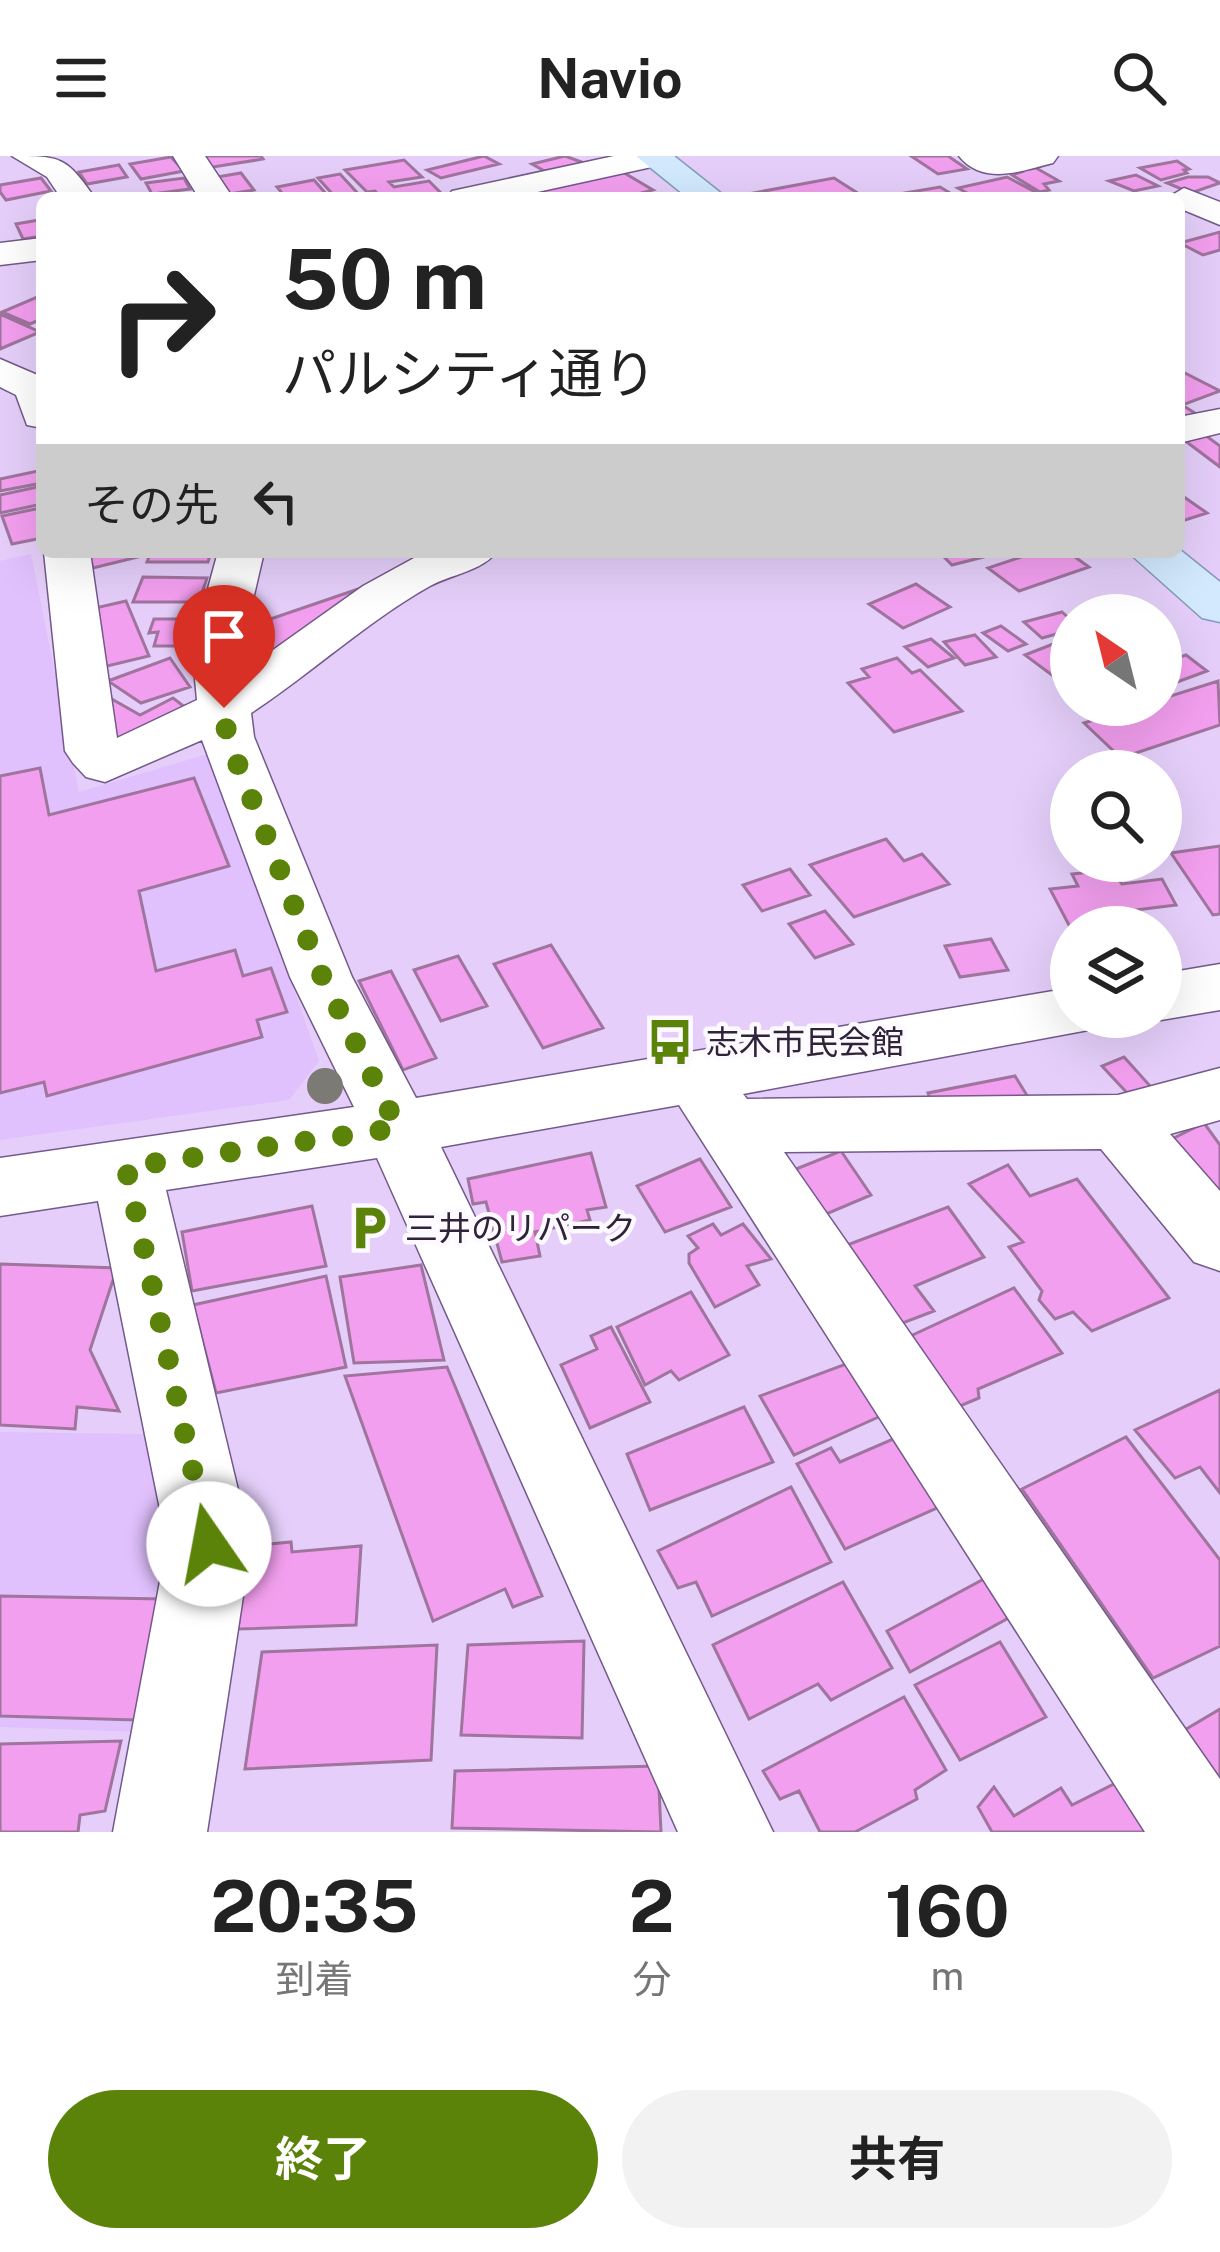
<!DOCTYPE html>
<html lang="ja">
<head>
<meta charset="utf-8">
<style>
  body { margin:0; font-family:"Public Sans","Noto Sans JP",sans-serif; background:#f2f2f2; color:#222; height:100vh; display:flex; flex-direction:column; font-size:45px; white-space:nowrap }
  * { box-sizing:border-box; margin:0 }
  p { font-size:39px; color:#767676 }
  .icon { flex:none; width:66px; height:66px; fill:none; stroke:currentColor; stroke-width:2; stroke-linecap:round; stroke-linejoin:round }
  .map { position:relative; height:1676px; overflow:hidden }
  .sheet { display:flex; flex-direction:column; background:#fff; flex:1 }
  .sheet>* { flex:none }
  .top-card { position:absolute; left:36px; top:36px; width:1149px; height:366px; border-radius:18px; box-shadow:0 12px 48px #0002; background:#fff; color:#222; overflow:hidden }
  .needle { width:78px; rotate:325deg }
  .controls { position:absolute; left:1050px; top:438px; display:grid; gap:24px }
  .controls a { display:grid; place-items:center; width:132px; height:132px; border-radius:50%; background:#fff; box-shadow:0 12px 48px #0002; font-size:60px }
  .pin { position:absolute; display:grid; place-items:center; width:102px; height:102px; color:#fff; margin:-123px -51px; border-radius:50% 50% 50% 0; rotate:-45deg; box-shadow:0 0 12px #0007 }
  .pin .icon { rotate:45deg }
  .me { position:absolute; width:132px; margin:-66px; rotate:348deg; stroke-linejoin:round; filter:drop-shadow(0 0 9px #0008) }
  .turn { display:flex; align-items:center; gap:42px; height:252px; padding:0 48px; font-size:54px }
  .turn .icon { width:156px; height:156px; stroke-width:2.5 }
  .turn b { display:block; font-size:84px; line-height:102px }
  .then { display:flex; align-items:center; height:114px; padding:0 48px; background:#0003; gap:24px; font-size:45px }
  .eta { display:flex; justify-content:space-evenly; align-items:center; height:204px; text-align:center }
  .eta b { font-size:72px; font-weight:700; line-height:84px }
  .button { display:flex; gap:24px; margin-top:auto; padding:24px 48px }
  .button a { flex:1; height:138px; border-radius:72px; background:#5b8309; color:#fff; font-size:48px; font-weight:700; line-height:138px; text-align:center }
  .button a+a { background:#f2f2f2; color:#222 }
  header { display:flex; justify-content:space-between; align-items:center; height:156px; padding:0 48px; background:#fff; font-size:54px; font-weight:700 }
  .map>svg:first-child { display:block }
  .built { fill:#e0c0fd }
  .building { fill:#f39fef; stroke:#9f749d; stroke-width:3 }
  .lines { fill:none; stroke-linecap:round; stroke-linejoin:round }
  .minor-casing { stroke:#735a8a; stroke-width:3 }
  .major-casing { stroke:#859ab9; stroke-width:3 }
  .minor { fill:#fff; fill-rule:evenodd }
  .major { fill:#d2e9fe; fill-rule:evenodd }
  .tree { fill:#7b7a75 }
  .route { stroke:#5b8309; stroke-width:21; stroke-dasharray:0 37.8 }
  .labels { text-anchor:middle; stroke-width:9; stroke-linejoin:round; paint-order:stroke }
  .poi-label { font-size:33px; fill:#2e2338; stroke:#fcf9ff; text-anchor:start }
</style>
</head>
<body>
<header><svg class="icon" aria-label="menu" viewBox="0 0 24 24"><path d="M4 6h16M4 12h16M4 18h16"/></svg>Navio<svg class="icon" aria-label="search" viewBox="0 0 24 24"><circle cx="10" cy="10" r="6"/><path d="M15 15l6 6"/></svg></header>
<div class="map">
<svg width="1220" height="1676" viewBox="0 0 1220 1676">
  <rect width="100%" height="100%" fill="#e5cffa"/>
  <path class="built" d="M31,398L79,636L211,597L319,905L289,944L0,984V405Z
    M0,1276L147,1278L171,1370L140,1576L0,1571Z"/>
  <path class="building" d="M197,0H261L263,3L207,12Z
    M484,0L499,8L441,22L427,14Z
    M565,0L587,8L548,17L532,8Z
    M911,0H948L967,13L938,18Z
    M171,1L184,15L141,23L130,8Z
    M404,4L422,21L389,26L394,31L429,25L445,41L382,42L375,35L367,36L345,14Z
    M1177,5L1189,13L1184,14L1187,17L1161,24L1140,12Z
    M1029,8L1059,25L1044,28L1049,34L1040,36L1012,19L1021,16L1013,12Z
    M119,9L127,21L87,28L79,16Z
    M621,15L653,34L622,42H547L536,36Z
    M241,17L254,34L223,39L211,22Z
    M340,18L362,42H336L318,22Z
    M1136,19L1158,30L1134,35L1109,25Z
    M1007,21L1041,39L976,42L958,32Z
    M1188,21H1208L1220,27L1191,37L1167,27Z
    M41,22L51,35L6,44L0,36V29Z
    M184,22L190,33L152,38L146,27Z
    M834,22L859,38L838,42H754L748,38Z
    M314,24L327,39L286,42L277,31Z
    M940,31L955,40L899,38Z
    M39,64L42,80L23,83L16,68Z
    M1220,76V94L1203,99L1180,87Z
    M42,139V163L30,168L2,156Z
    M0,158L40,176L0,193Z
    M1179,214L1220,235L1182,249L1198,259L1179,264Z
    M1205,279L1220,290V311L1184,284Z
    M38,315L42,327L0,335V323Z
    M42,330V348L0,357V339Z
    M1184,341L1207,357L1179,366V342Z
    M40,352L42,382L12,388L2,360Z
    M87,396H140L142,400L93,412Z
    M151,396H211L208,406H147Z
    M945,396H1003L952,409L940,397Z
    M1036,396H1068L1089,411L1019,435L988,412Z
    M143,421L207,422L199,446H133Z
    M916,428L950,451L903,472L869,448Z
    M370,429L295,489L264,500L241,473Z
    M126,445L149,500L103,511L82,455Z
    M1062,456L1071,464V474L1042,482L1024,466Z
    M154,463H193L185,490H154L158,476L149,477Z
    M1001,470L1026,488L1008,495L983,477Z
    M975,479L996,501L965,509L944,486Z
    M1071,481V521L1060,525L1025,499Z
    M931,483L954,502L928,511L905,491Z
    M1186,499L1207,515L1161,532V507Z
    M170,502L190,531L141,547L108,525Z
    M897,502L912,517L920,514L962,555L894,576L848,527L869,521L862,513Z
    M1218,525L1220,569L1121,602L1084,567L1141,549H1161V543Z
    M110,542L140,559L173,542L190,555L125,588L101,575Z
    M40,612L49,659L194,622L229,710L139,735L156,815L235,794L243,820L271,812L287,856L257,864L262,881L47,940L44,926L0,937V620Z
    M886,683L904,705L922,698L949,728L854,761L810,709Z
    M1220,690V758L1213,759L1171,697Z
    M790,713L810,739L762,755L743,729Z
    M1111,714L1122,728L1162,723L1176,749L1136,754L1146,771L1071,773L1050,733L1078,730L1072,718Z
    M825,755L853,788L815,802L789,768Z
    M991,783L1008,814L960,821L945,790Z
    M551,789L603,872L543,892L494,808Z
    M458,800L487,850L441,865L414,814Z
    M391,815L436,902L403,914L359,825Z
    M1124,901L1151,931L1129,939L1102,910Z
    M1015,920L1028,941L931,945L928,937Z
    M1204,967L1220,989V1048L1172,983Z
    M841,995L871,1039L817,1062L786,1017Z
    M591,997L606,1051L587,1054L590,1064L535,1076L540,1100L502,1106L486,1046L473,1048L468,1023Z
    M700,1003L731,1051L665,1076L637,1030Z
    M1008,1009L1030,1040L1077,1023L1169,1142L1092,1175L1073,1156L1055,1163L1039,1144L1042,1135L1009,1091L1023,1086L969,1028Z
    M312,1050L326,1110L192,1135L182,1076Z
    M948,1051L984,1101L915,1130L934,1155L895,1170L847,1089Z
    M713,1068L721,1079L743,1068L771,1103L747,1110L759,1129L715,1151L689,1107V1098L698,1092L688,1080Z
    M0,1108L117,1112L90,1194L119,1255L77,1251L75,1273L0,1269Z
    M421,1109L444,1204L354,1207L340,1121Z
    M326,1120L346,1211L216,1237L193,1149Z
    M1014,1132L1062,1197L978,1233L979,1242L953,1253L904,1183Z
    M691,1136L729,1199L679,1224L671,1215L645,1229L617,1171Z
    M611,1171L650,1246L590,1272L561,1209L597,1193L591,1180Z
    M846,1208L883,1259L794,1299L760,1240Z
    M447,1211L542,1440L513,1451L505,1433L433,1465L345,1220Z
    M1220,1234V1337L1200,1311L1175,1322L1135,1274Z
    M744,1251L773,1306L650,1354L627,1298Z
    M1126,1281L1220,1404V1490L1153,1522L1022,1333Z
    M893,1283L939,1351L845,1393L797,1308L831,1292L840,1306Z
    M791,1331L831,1406L712,1460L696,1426L678,1432L658,1395Z
    M291,1386L292,1396L361,1390L356,1469L238,1473L248,1390Z
    M984,1423L1014,1459L910,1516L887,1475Z
    M843,1426L892,1512L831,1544L818,1528L749,1563L713,1489Z
    M0,1440L162,1443L136,1564L0,1560Z
    M584,1485L582,1582L461,1579L468,1489Z
    M1000,1486L1046,1561L960,1604L915,1529Z
    M437,1489L431,1604L245,1613L262,1496Z
    M904,1541L946,1614L915,1634L917,1643L855,1676H820L799,1635L780,1643L763,1615Z
    M1220,1553V1636L1178,1578Z
    M121,1585L105,1655L80,1659L78,1676H0V1588Z
    M658,1610L661,1676L452,1672L455,1615Z
    M1116,1627L1153,1676H992L978,1651L994,1631L1014,1660L1061,1632L1072,1649Z"/>
  <g class="lines">
    <defs>
      <path id="minor" d="M12,0C62,0 66,1 95,42H61L47,21Z
        M173,0H205L233,42H199Z
        M614,0H675L670,7L510,42H447L452,35Z
        M959,0H1058L1053,7C1021,15 983,30 959,0Z
        M1184,32L1220,46V69L1179,52V42H1167Z
        M42,82V104L0,109V87Z
        M0,203L42,221V272L27,269L16,239L0,231Z
        M1220,253V277L1179,287V261Z
        M44,396H90L117,582L197,544L192,491L218,396H264L242,491L245,514L363,430L425,396H496C484,414 450,419 430,430C366,466 312,517 251,557L254,581L352,821L416,942L1071,832V861H1100L1094,873L743,938L747,943L1118,939L1220,912V964L1170,978L1220,1035V1115L1194,1106L1101,993L784,996L1220,1623V1676H1145L679,949L441,991L773,1676H678L377,1002L166,1034L251,1388L207,1676H113L167,1388L98,1045L0,1060V1002L354,951L290,821L202,584L105,626L86,621L73,607L65,595Z
        M1220,808V854L1161,864L1151,861H1161V818Z"/>
      <path id="major" d="M636,0H674L727,42H688Z
        M1179,393L1220,426V466L1202,462L1128,396Z"/>
    </defs>
    <use href="#minor" class="minor-casing"/>
    <use href="#major" class="major-casing"/>
    <use href="#minor" class="minor"/>
    <use href="#major" class="major"/>
  </g>
  <circle class="tree" cx="325" cy="930" r="18"/>
  <g class="lines">
    <path class="route" d="M209,1388L126,1011L398,972L322,820L227,581L224,552"/>
  </g>
  <defs>
    <symbol id="bus-bare" viewBox="-9 -9 18 18"><path d="M-5-6H5V4H4V6H2V4H-2V6H-4V4H-5ZM-3.5-4V0h7V-4ZM-3.5 1.2v1.5H-2V1.2ZM2 1.2v1.5H3.5V1.2Z" fill="#5b8309" stroke="#fcf9ff" stroke-width="2.5" paint-order="stroke"/></symbol>
    <symbol id="parking-bare" viewBox="-9 -9 18 18"><path d="M-3.5-5.5H1a3.5 3.5 0 0 1 0 7H-1V5.5H-3.5ZM-1-3.4V-.6H.8a1.4 1.4 0 0 0 0-2.8Z" fill="#5b8309" stroke="#fcf9ff" stroke-width="2.5" paint-order="stroke"/></symbol>
  </defs>
  <g fill-rule="evenodd">
    <use href="#bus-bare" x="637" y="853" width="66" height="66"/>
    <use href="#parking-bare" x="336" y="1039" width="66" height="66"/>
  </g>
  <g class="labels">
    <g class="poi-label">
      <text x="706" y="898">志木市民会館</text>
      <text x="405" y="1084">三井のリパーク</text>
    </g>
  </g>
</svg>
<div class="controls">
<a><svg class="needle" viewBox="-14 -14 28 28"><path d="M0-13l5 13h-10z" fill="#e53935"/><path d="M0 13l5-13h-10z" fill="#767676"/></svg></a>
<a><svg class="icon" aria-label="search" viewBox="0 0 24 24"><circle cx="10" cy="10" r="6"/><path d="M15 15l6 6"/></svg></a>
<a><svg class="icon" aria-label="layers" viewBox="0 0 24 24"><path d="M12 4l9 5-9 5-9-5zM3 14l9 5 9-5"/></svg></a>
</div>
<div class="pin" style="left:224px;top:552px;background:#d93025"><svg class="icon" aria-label="arrive" viewBox="0 0 24 24"><path d="M6 21V4h12l-3 4 3 4H6"/></svg></div>
<svg class="me" style="left:209px;top:1388px" viewBox="-20 -20 40 40"><circle r="19" fill="#fff"/><path d="M0-13L10 11 0 6-10 11z" fill="#5b8309"/></svg>
<div class="top-card">
<div class="turn"><svg class="icon" aria-label="right" viewBox="0 0 24 24"><path d="M7 20v-9h11M14 6l5 5-5 5"/></svg><div><b>50 m</b>パルシティ通り</div></div>
<div class="then">その先<svg class="icon" aria-label="left" viewBox="0 0 24 24"><path d="M17 20v-9H6M10 6l-5 5 5 5"/></svg></div>
</div>
</div>
<section class="sheet">
<div class="eta">
<div><b>20:35</b><p>到着</p></div>
<div><b>2</b><p>分</p></div>
<div><b>160</b><p>m</p></div>
</div>
<div class="button"><a>終了</a><a>共有</a></div>
</section>
</body>
</html>
